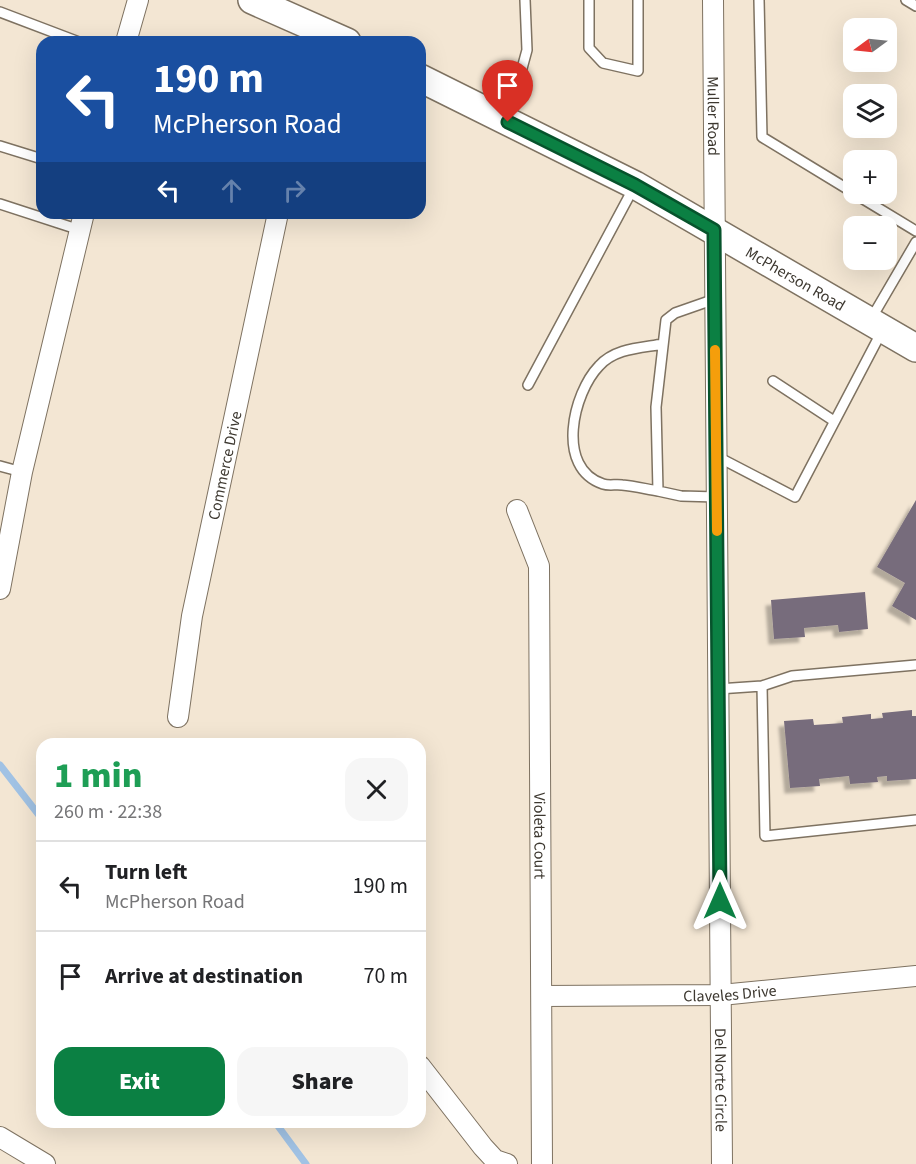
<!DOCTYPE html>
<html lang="en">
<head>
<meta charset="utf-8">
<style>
  body { margin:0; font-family:"Source Sans 3",sans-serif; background:#f6f6f6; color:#202124; height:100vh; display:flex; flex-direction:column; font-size:22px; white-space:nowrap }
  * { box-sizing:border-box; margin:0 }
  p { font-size:20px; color:#757577 }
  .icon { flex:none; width:33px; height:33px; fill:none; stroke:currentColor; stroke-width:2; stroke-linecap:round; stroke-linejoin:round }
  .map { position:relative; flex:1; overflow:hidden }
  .sheet { position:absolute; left:36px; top:738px; width:390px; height:390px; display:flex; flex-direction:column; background:#fff; border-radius:18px; box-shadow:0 6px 24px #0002 }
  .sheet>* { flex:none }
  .guide { position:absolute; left:36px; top:36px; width:390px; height:183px; border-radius:18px; box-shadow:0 6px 24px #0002; background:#1a4fa0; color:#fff; overflow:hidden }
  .needle { width:39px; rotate:255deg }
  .tools { position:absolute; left:843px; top:18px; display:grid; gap:12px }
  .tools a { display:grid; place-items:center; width:54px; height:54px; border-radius:12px; background:#fff; box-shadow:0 6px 24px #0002; font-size:30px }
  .pin { position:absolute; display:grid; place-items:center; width:51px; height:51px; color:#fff; margin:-62px -26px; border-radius:50% 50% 50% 0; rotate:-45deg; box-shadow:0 0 6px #0007 }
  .pin .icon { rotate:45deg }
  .me { position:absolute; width:66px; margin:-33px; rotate:0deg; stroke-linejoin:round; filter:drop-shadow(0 0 4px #0008) }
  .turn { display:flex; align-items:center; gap:21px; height:126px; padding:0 18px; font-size:27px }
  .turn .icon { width:78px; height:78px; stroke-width:2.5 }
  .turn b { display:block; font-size:42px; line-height:51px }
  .lanes { display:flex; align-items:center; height:57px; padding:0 18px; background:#0003; justify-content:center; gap:30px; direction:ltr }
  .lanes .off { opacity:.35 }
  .round { display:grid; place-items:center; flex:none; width:63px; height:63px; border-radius:18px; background:#f6f6f6 }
  .overview { display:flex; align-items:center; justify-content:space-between; height:102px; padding:0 18px }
  h1 { font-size:36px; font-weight:800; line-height:45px; color:#1e9e55 }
  .button { display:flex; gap:12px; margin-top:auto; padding:12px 18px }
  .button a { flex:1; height:69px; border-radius:18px; background:#0b8043; color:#fff; font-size:24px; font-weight:800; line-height:69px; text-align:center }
  .button a+a { background:#f6f6f6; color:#202124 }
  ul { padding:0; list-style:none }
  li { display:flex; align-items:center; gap:18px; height:90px; padding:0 18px; border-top:2px solid #e0e0e0 }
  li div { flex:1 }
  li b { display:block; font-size:22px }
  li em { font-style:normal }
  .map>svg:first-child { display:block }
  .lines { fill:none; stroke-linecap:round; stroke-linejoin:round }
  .stream { stroke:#a1c2e4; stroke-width:7 }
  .building { fill:#776c7c; filter:url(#shadow) }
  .service-casing { stroke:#7e7261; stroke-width:12 }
  .minor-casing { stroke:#7e7261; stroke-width:22 }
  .secondary-casing { stroke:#7e7261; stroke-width:30 }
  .service { stroke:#fff; stroke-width:9 }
  .minor { stroke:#fff; stroke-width:20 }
  .secondary { stroke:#fff; stroke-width:27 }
  .route-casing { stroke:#07532c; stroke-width:15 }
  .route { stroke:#0b8043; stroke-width:10 }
  .slow { stroke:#f59e0b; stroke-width:10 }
  .labels { text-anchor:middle; stroke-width:6; stroke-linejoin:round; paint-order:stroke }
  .street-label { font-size:16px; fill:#3d3830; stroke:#fef4e5 }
</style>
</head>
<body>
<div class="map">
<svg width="916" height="1164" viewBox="0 0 916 1164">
  <defs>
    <filter id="shadow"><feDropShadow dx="-5.5" dy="5.5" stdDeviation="1.5" flood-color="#0004"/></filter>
  </defs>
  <rect width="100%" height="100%" fill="#f3e6d3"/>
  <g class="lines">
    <path class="stream" d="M0,765L42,819
      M275,1122L306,1164"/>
  </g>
  <path class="building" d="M916,500V620L892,606L905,583L877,567Z
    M865,592L868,629L839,632L838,625L804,628L805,637L774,639L771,600Z
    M912,710V716H916V779L887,781V776L877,777L878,782L850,784L849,776L819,779L820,786L790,788L784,721L813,719L814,725L843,723L842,717L871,714V719L883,718L882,713Z"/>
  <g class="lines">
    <defs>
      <path id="service" d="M589,0V48L603,63L638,71V0
        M759,0L762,137L854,193
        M906,0L916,6
        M0,12L79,42
        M508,120L527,50L525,0
        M0,146L42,159
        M855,194L916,231
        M0,204L80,230
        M715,299L675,313L666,320L656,407L658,491L681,496L717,497
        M871,319L916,242
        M773,381L834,421
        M528,385L634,187
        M718,457L795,497L882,331
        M0,466L22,472
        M658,491C646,489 634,486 622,485C616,484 609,486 603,484C555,468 573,393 599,366C615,348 641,348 663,344
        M762,686L765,836L916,820
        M718,689L762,686L792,676L916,665"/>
      <g id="minor">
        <path id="s1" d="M713,0L722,1164"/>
        <path d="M126,42L138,0"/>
        <path id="s2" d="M517,510L539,566L542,1164"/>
        <path d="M0,589L22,472L84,213"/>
        <path id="s3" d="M178,717L192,616L278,213"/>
        <path id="s4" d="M542,996L721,995L916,976"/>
        <path d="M420,1066L483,1147L495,1160L507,1164"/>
        <path d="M0,1137L45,1164"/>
      </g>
      <g id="secondary">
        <path d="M252,0L347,42"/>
        <path id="s5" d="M420,78L635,185L916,348"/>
      </g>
    </defs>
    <use href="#service" class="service-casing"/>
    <use href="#minor" class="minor-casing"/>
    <use href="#secondary" class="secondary-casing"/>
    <use href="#service" class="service"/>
    <use href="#minor" class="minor"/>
    <use href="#secondary" class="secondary"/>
  </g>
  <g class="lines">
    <defs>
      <path id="route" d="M508,122L635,185L714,230L720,901"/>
    </defs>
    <use href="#route" class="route-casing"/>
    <use href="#route" class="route"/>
    <path class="slow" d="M715,350L717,531"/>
  </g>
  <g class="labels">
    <g class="street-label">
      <text dy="6" stroke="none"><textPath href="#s1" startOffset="116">Muller Road</textPath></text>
      <text dy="6" stroke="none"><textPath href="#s5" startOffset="426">McPherson Road</textPath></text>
      <text dy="6" stroke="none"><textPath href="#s3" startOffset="256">Commerce Drive</textPath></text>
      <text dy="6" stroke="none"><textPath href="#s2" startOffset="330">Violeta Court</textPath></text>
      <text dy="6" stroke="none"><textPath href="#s4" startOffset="188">Claveles Drive</textPath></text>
      <text dy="6" stroke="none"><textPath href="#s1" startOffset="1080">Del Norte Circle</textPath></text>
    </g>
  </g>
</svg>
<div class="tools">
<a><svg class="needle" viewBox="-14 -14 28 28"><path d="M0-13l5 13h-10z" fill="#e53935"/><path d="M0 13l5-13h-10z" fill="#757577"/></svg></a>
<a><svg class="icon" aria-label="layers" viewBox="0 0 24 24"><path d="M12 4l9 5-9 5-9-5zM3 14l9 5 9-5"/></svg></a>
<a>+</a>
<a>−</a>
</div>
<div class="pin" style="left:508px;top:122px;background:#d93025"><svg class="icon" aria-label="arrive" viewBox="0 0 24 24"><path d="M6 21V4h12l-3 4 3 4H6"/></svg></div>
<svg class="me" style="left:720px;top:901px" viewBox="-20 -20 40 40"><path d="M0-17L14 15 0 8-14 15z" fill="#0b8043" stroke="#fff" stroke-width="4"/></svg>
<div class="guide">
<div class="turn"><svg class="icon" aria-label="left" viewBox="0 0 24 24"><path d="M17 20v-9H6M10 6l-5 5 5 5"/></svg><div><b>190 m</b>McPherson Road</div></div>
<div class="lanes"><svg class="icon" aria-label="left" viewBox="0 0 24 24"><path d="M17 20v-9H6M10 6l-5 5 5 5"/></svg><svg class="icon off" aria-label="ahead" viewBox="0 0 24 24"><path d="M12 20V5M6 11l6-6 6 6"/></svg><svg class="icon off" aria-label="right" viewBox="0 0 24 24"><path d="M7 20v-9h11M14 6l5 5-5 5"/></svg></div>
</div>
<section class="sheet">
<div class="overview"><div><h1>1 min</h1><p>260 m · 22:38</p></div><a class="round"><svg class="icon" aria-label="close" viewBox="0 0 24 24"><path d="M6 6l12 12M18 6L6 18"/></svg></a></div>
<ul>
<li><svg class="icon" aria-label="left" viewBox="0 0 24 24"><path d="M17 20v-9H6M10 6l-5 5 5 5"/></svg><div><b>Turn left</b><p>McPherson Road</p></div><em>190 m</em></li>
<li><svg class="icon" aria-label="arrive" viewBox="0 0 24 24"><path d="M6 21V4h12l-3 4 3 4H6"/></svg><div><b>Arrive at destination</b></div><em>70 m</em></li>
</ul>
<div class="button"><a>Exit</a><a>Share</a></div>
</section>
</div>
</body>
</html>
